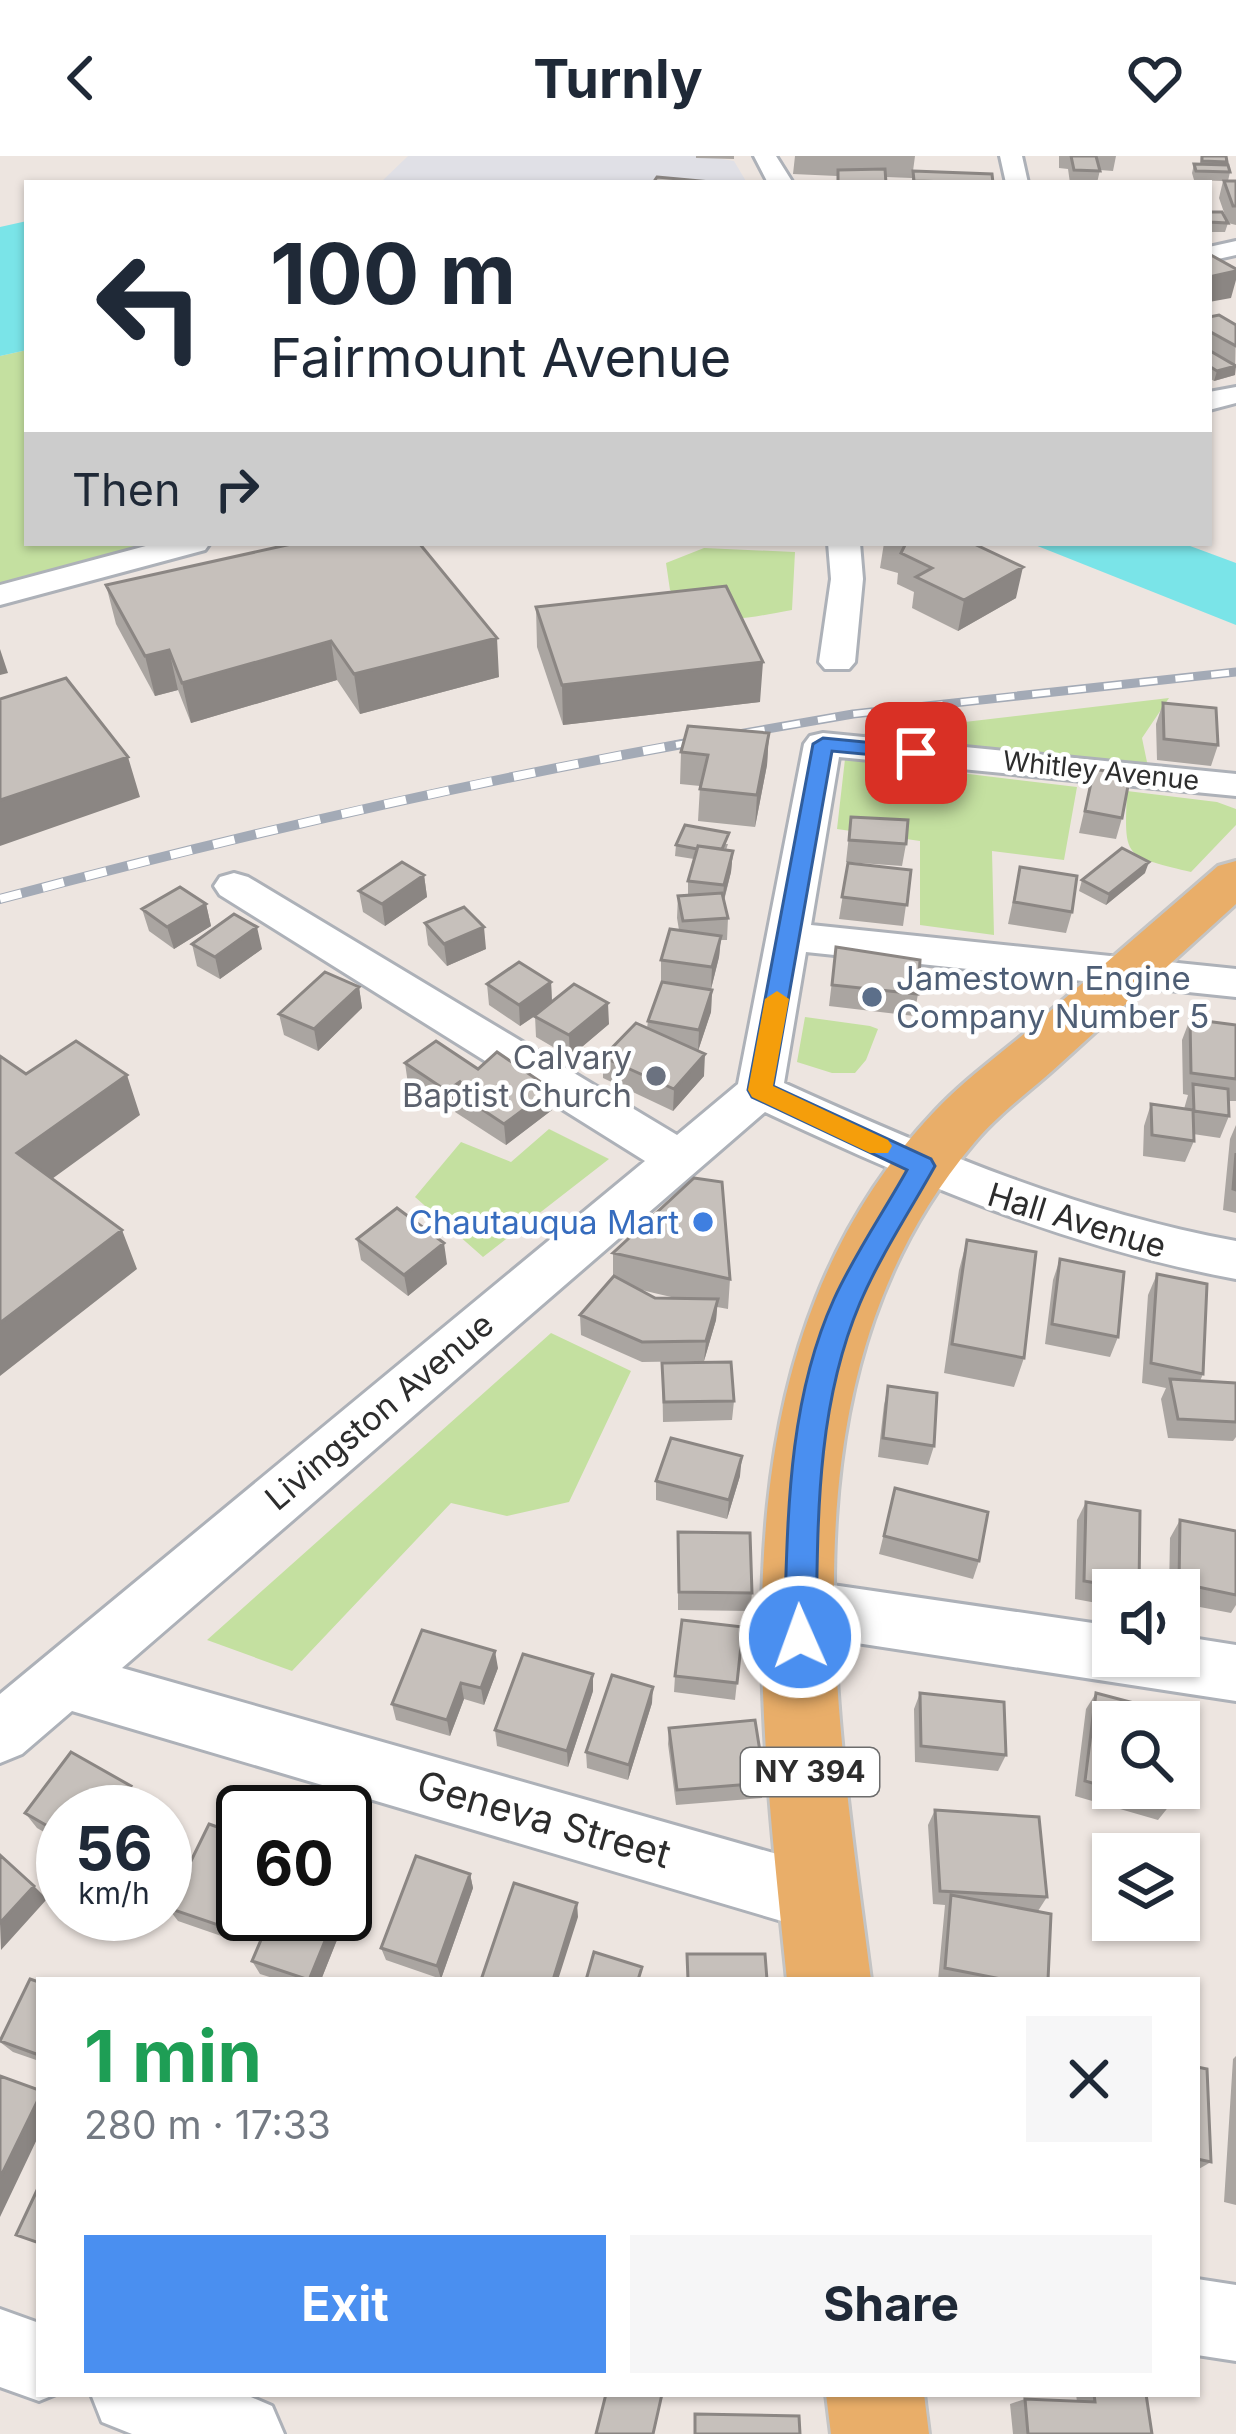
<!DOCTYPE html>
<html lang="en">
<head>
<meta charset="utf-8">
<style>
  body { margin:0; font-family:Inter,sans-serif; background:#f6f6f7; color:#1f2937; height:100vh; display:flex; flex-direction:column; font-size:45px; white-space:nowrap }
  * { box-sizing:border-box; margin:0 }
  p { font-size:39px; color:#747a83 }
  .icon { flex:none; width:66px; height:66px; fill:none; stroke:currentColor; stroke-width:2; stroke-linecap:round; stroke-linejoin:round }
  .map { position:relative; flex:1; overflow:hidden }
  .drawer { position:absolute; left:36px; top:1821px; width:1164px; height:420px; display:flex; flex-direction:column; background:#fff; border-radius:0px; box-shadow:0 3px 9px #0004 }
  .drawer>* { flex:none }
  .hud { position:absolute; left:24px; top:24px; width:1188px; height:366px; border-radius:0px; box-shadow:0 3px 9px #0004; background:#fff; color:#1f2937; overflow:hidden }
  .controls { position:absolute; left:1092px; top:1413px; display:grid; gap:24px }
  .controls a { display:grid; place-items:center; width:108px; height:108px; border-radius:0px; background:#fff; box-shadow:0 3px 9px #0004; font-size:60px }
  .speed { position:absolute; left:36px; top:1629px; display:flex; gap:24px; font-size:60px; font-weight:700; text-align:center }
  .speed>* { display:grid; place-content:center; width:156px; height:156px; border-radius:50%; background:#fff; box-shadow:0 3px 9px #0004; line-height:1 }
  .speed small { font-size:30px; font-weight:400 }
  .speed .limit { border:6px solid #111; border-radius:18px; background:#fff; color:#111 }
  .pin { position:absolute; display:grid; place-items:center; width:102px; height:102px; color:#fff; margin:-51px; border-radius:24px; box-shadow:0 6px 18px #0006 }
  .me { position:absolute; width:132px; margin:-66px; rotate:358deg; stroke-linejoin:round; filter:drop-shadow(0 0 9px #0008) }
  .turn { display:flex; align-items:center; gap:42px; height:252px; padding:0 48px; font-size:54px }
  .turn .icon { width:156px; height:156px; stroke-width:2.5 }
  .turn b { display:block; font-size:84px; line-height:102px }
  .then { display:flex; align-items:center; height:114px; padding:0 48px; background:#0003; gap:24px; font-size:45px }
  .round { display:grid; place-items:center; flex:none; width:126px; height:126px; border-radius:0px; background:#f6f6f7 }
  .overview { display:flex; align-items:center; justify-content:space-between; height:204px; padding:0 48px }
  h1 { font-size:72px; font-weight:700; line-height:90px; color:#1e9e55 }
  .cta { display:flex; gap:24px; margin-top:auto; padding:24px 48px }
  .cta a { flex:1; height:138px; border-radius:0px; background:#4a8ff0; color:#fff; font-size:48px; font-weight:700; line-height:138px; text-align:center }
  .cta a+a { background:#f6f6f7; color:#1f2937 }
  header { display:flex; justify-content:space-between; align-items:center; height:156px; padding:0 48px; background:#fff; font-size:54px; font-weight:700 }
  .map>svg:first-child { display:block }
  .industrial { fill:#e0e0e6 }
  .green { fill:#c4e0a0 }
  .water { fill:#7ae4e8 }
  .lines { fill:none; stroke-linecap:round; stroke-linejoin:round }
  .minor-casing { stroke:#adb1b8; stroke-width:6 }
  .major-casing { stroke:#c4c4c4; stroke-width:6 }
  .minor { fill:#fff; fill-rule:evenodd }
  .major { fill:#e9ae69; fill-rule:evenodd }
  .rail-far1-casing { stroke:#a3aab6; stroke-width:9 }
  .rail-casing { stroke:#a3aab6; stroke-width:10 }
  .rail-far1 { stroke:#fff; stroke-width:6; stroke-dasharray:18; stroke-linecap:butt }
  .rail { stroke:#fff; stroke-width:8; stroke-dasharray:22; stroke-linecap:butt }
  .wall { fill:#aaa5a1; fill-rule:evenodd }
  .shaded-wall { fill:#8b8683 }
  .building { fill:#c6c0bb; stroke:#8b8683; stroke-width:3 }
  .route { fill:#4a8ff0; stroke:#305d9c; stroke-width:3 }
  .slow { fill:#f59e0b }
  .service-dot { fill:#5c6f8a; stroke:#fff; stroke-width:4.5 }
  .worship-dot { fill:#6b7280; stroke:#fff; stroke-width:4.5 }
  .shop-dot { fill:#3f7fe0; stroke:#fff; stroke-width:4.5 }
  .labels { text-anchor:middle; stroke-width:9; stroke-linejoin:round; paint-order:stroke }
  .far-street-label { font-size:27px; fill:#2d2d2d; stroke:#fff }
  .shield { fill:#fff; stroke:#6c6c6c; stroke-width:3 }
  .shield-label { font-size:30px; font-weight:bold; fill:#2d2d2d }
  .service-label { font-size:33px; fill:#4e5e75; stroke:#fff; text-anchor:start }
  .worship-label { font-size:33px; fill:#5b616d; stroke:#fff; text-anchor:end }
  .street-label { font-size:33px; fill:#2d2d2d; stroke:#fff }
  .shop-label { font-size:33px; fill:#366cbe; stroke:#fff; text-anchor:end }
  .near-street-label { font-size:39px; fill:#2d2d2d; stroke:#fff }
</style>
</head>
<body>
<header><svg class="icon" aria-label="back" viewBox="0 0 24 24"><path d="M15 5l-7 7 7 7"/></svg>Turnly<svg class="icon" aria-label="heart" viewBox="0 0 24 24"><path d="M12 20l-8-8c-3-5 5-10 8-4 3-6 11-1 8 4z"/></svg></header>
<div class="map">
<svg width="1236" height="2278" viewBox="0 0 1236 2278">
  <rect width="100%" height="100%" fill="#ede5e0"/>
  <path class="industrial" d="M408,0H703L734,5L747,27H380Z"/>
  <path class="green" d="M27,194V387H212L0,442V200Z
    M704,392L795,396L792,454C734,464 719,473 670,434L666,407Z
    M1169,542L1142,582L1148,611L867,588L862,578Z
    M845,603L1077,631L1064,704L992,695L994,779L920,769V685L837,673Z
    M1127,635L1217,646L1236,653V669L1191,716C1124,699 1124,704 1127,635Z
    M805,861L870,870L878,873L866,904L855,917H832L797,906Z
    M549,973L609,1003L483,1101L415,1041L461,986L511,1006Z
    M551,1177L631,1215L569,1346L507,1360L451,1347L292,1515L207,1484Z"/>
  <path class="water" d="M27,65V194L0,200V71Z
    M1030,387H1182L1236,407V469Z"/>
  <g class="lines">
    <defs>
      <path id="minor" d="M754,0H776L793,27H768Z
        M1000,0H1022L1028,27H1006Z
        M1236,85V99L1209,105V91Z
        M1236,231V247L1209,254V236Z
        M157,387H210L205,394L0,449V429Z
        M828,387H860L863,423L855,506L849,513H825L819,506L831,423Z
        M823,577L1236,618V640L839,601L811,769L1236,813V841L806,796L784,927C932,994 1076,1056 1236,1085V1123C1069,1092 918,1028 765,956L122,1512L819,1710L842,1720L852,1743L842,1766L819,1776L72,1555L22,1598L0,1607V1538L645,1005L220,739L214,730L220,721L234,717L248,721L677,979L738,928L804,588L810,580Z
        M798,1424L1113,1470V1500H1179V1480L1236,1489V1545L798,1478L777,1470L769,1451L777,1432Z
        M1197,2123L1236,2129V2205L1197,2199Z
        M0,2153L39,2167V2238H56L39,2245L0,2231Z
        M91,2238H244L272,2250L284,2278H132L102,2266Z"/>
      <path id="major" d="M1236,705V748C1178,801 1119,854 1061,907C1033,933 999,957 974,987C776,1221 835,1545 871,1824H787C757,1530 712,1190 935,955C962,926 995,902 1025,877C1089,821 1154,766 1218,710Z
        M826,2238H924L929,2278H831Z"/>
    </defs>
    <use href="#minor" class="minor-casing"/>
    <use href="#major" class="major-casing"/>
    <use href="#minor" class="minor"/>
    <use href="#major" class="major"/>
    <defs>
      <path id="rail-far1" d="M676,589L853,558L1236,516"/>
      <path id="rail" d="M0,743C229,682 460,628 693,586"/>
    </defs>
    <use href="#rail-far1" class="rail-far1-casing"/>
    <use href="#rail" class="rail-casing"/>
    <use href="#rail-far1" class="rail-far1"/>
    <use href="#rail" class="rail"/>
  </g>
  <path class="wall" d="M696,0H734V3L696,2Z
    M795,0H915L913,15L993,27H912V22L886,21V27H837V20L793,18Z
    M1059,0H1116L1113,15L1100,14L1097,27H1070L1068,13L1059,12Z
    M1201,0H1226V9L1230,16L1228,25H1236V69L1228,67L1225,76H1209V56L1227,65L1219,42L1223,25L1194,24L1192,17L1194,8H1200Z
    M1209,161L1236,169L1235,219L1214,225L1209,222Z
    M884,387H972L1016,442L958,475L912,452L914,436L897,428L898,417L880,412Z
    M106,429L499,521L360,558L337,524L191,567L178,534L155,540L116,468Z
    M536,451L760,546L563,569L537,491Z
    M1163,547L1218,589L1211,610L1157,604L1156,568Z
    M769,577L767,609L755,671L698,665L700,630L680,628L681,596Z
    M1094,613L1122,662L1116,683L1079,677Z
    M851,661L906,688L902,710L846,706Z
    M728,688L726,694L733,695L731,716L724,745L728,762L727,784H721L719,801L711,833L661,825V804L679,774L677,762L678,740H688V725L694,703L675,700L676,689Z
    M848,707L911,714L903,770L839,763Z
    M1020,711L1072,756L1066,777L1008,768Z
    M1145,717L1106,749L1079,735L1082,724Z
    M424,719L427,741L385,770L363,756L359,735Z
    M206,748L211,770L174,793L149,775L142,753Z
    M425,767L486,793L447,810L428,789Z
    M192,788L262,793L220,823L197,810Z
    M836,791L918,838L914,860L829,850Z
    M551,826L552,845L609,868L570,901L536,881L535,860L520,870L489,849L487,828Z
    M359,831L362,852L318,895L284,879L279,858Z
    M712,834L711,856L698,895L704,920L673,955L603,922V901L647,872L648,865Z
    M1190,863L1236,869V945H1229V960L1220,982L1193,978L1194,985L1185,1006L1143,1000L1144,970L1151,948L1184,953L1188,939L1183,938L1182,884Z
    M405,907L478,913L551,933L552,954L506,989L455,956V952L449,956L408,928Z
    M1236,969V1057L1223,1054L1230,983Z
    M357,1083L447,1108L408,1140L361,1104Z
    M967,1084L1024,1202L1014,1231L944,1217L959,1114Z
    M613,1097L730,1123L728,1153L717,1151L716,1164L704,1205L642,1206L581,1179L580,1159L613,1121ZM638,1133L654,1137L680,1143L655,1142Z
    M1060,1103L1118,1181L1110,1201L1045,1188L1053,1124Z
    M1157,1118L1203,1218L1200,1225L1236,1227V1281L1233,1285L1168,1282L1161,1243L1166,1232L1142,1227L1148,1139Z
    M662,1207L734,1245L732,1264L663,1266Z
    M888,1230L934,1290L928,1309L878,1301L884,1249Z
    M740,1320L727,1363L656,1344V1325Z
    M895,1332L979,1405L973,1423L879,1398Z
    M1086,1346L1139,1434H1113V1450L1075,1443L1077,1364Z
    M1180,1364L1236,1375V1449L1231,1457L1179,1447V1434H1169L1170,1382Z
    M678,1376L752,1437L750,1455L678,1454Z
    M743,1471L735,1544L674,1536L675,1520Z
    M498,1512L484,1549L464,1543L450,1580L396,1564L392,1548Z
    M593,1535L568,1611L497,1590L495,1574Z
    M920,1537L1006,1599L998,1615L915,1606L914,1553Z
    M1096,1537L1113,1566L1170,1649L1158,1664L1075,1640L1086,1553Z
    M652,1547L628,1624L587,1612L586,1596Z
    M669,1572L765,1627L762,1642L676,1649L668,1588Z
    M141,1645L63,1656V1687L37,1672L25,1657Z
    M935,1654L1047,1741L1038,1755L1030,1754L1048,1824H938L945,1749L933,1748L928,1669Z
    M243,1680V1755L230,1783L178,1765L168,1752Z
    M362,1692L368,1706L321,1824H279L260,1818L252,1805Z
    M470,1718L473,1732L441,1823L386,1804L381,1792Z
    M39,1826V1905L13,1896L0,1886Z
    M1236,1900V2049L1224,2046L1233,1903Z
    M1197,1911L1211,2006L1197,2014Z
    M1076,2238H1146L1152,2278H1013L1010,2248L1025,2243L1077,2246Z"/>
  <path class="shaded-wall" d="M1236,115V124L1231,142L1209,146V121Z
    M1236,210L1235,219L1214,225L1217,215Z
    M1023,411L1016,442L958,475L964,444Z
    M497,482L499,521L360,558L354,518Z
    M331,485L337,524L191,567L182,527Z
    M0,493L8,517L0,519Z
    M169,494L178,534L155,540L145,500Z
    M763,506L760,546L563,569L562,529Z
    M769,577L767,609L755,671L757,639Z
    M128,601L140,641L0,690V644Z
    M733,695L731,716L722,751L724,729Z
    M1149,706L1145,717L1106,749L1109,738Z
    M424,719L427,741L385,770L382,748Z
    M206,748L211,770L174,793L167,771Z
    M257,771L262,793L220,823L215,801Z
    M484,771L486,793L447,810L444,788Z
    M721,780L719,801L711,833L712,811Z
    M551,826L552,848L520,870L519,849Z
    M359,831L362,852L318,895L314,873Z
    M712,834L711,856L698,895L699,874Z
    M608,847L609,868L570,901L569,879Z
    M705,898L704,920L673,955L674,933Z
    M127,919L140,959L34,1036L17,997Z
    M461,925L453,934L455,952L449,956L447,935Z
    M551,933L552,954L506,989L504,968Z
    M122,1074L137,1113L0,1220V1167Z
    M444,1087L447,1108L408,1140L404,1119Z
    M718,1143L716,1164L704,1205L706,1185Z
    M742,1300L740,1320L727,1363L729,1344Z
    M495,1495L498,1512L484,1549L481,1532Z
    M593,1518V1535L568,1611L567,1595Z
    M461,1527L464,1543L450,1580L447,1564Z
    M653,1531L652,1547L628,1624L629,1609Z
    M131,1630L141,1645L133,1656H112Z
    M362,1692L368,1706L321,1824H309L336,1758H345V1735Z
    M470,1718L473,1732L441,1823L437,1810Z
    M243,1724V1755L230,1783L221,1770Z
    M34,1730L47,1743L1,1794L0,1767Z
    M577,1747L578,1761L558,1824H553Z
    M39,1942V1979L0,2061V2022Z"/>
  <path class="building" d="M1071,0H1096L1100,15L1074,14Z
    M1202,0H1226L1227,6L1202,5Z
    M1194,8L1228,9L1230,16L1196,15Z
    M885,13L886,27L838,26V14Z
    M913,15L992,18L993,27L914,25Z
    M657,21L722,27H653Z
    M1224,25H1236V50H1233Z
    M1209,56H1222L1228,67L1209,66Z
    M1209,98L1236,113V115L1209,121Z
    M1219,159L1236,169V190L1209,175V161Z
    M1209,196H1212L1236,210L1217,215L1209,210Z
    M296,387H419L497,482L354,518L331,485L182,527L169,494L145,500L106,429Z
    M905,387H972L1023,411L964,444L916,421L932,412L901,397L906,387Z
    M726,430L763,506L562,529L536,451Z
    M66,522L128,601L0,644V543Z
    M1163,547L1216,552L1218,589L1164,583Z
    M688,570L769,577L757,639L700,633L708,599L681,596Z
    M1094,613L1130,619L1122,662L1085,655Z
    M851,661L908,664L906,688L849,684Z
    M685,669L729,677L722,693L698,690L697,693L676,689Z
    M698,690L733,695L724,729L688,725Z
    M1122,692L1149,706L1109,738L1082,724Z
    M402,706L424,719L382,748L359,735Z
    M848,707L911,714L907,749L842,741Z
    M1020,711L1077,720L1072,756L1014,746Z
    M180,731L206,748L167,771L142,753Z
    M722,737L728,762L683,765L678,740Z
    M464,751L484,771L444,788L425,767Z
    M234,758L257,771L215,801L192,788Z
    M670,773L721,780L712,811L661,804Z
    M836,791L920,804L918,838L832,829Z
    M519,806L551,826L519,849L487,828Z
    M325,816L359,831L314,873L279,858Z
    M662,826L712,834L699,874L648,865Z
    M574,828L608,847L569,879L534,860Z
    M1190,863L1236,869V923L1191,917Z
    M636,867L705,898L674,933L603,901Z
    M76,885L127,919L17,997L122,1074L0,1167V900L26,918Z
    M436,885L478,913L497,896L551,933L504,968L453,934L461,925L447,935L405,907Z
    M1193,928L1228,933L1229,960L1194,955Z
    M1151,948L1193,954L1194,985L1152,979Z
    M1236,997V1034L1233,1033Z
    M694,1022L722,1026L730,1123L613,1097Z
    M397,1052L444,1087L404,1119L357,1083Z
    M967,1084L1036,1096L1024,1202L952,1188Z
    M1060,1103L1124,1116L1118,1181L1052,1168Z
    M1157,1118L1207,1128L1203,1218L1151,1207Z
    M614,1120L655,1142L718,1143L706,1185L642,1186L580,1159Z
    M731,1206L734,1245L664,1246L662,1207Z
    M1170,1223L1236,1227V1266L1178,1263Z
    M888,1230L937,1237L934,1290L883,1282Z
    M671,1282L742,1300L729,1344L656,1325Z
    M895,1332L988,1356L979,1405L884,1380Z
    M1086,1346L1140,1355L1139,1434L1084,1425Z
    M1180,1364L1236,1375V1439L1179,1427Z
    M678,1376L750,1377L752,1437L679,1436Z
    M682,1464L743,1471L737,1527L675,1520Z
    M422,1474L495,1495L481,1532L461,1527L447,1564L392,1548Z
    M523,1498L593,1518L567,1595L495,1574Z
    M612,1519L653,1531L629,1609L586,1596Z
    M920,1537L1004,1546L1006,1599L921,1590Z
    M1096,1537L1157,1553L1155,1566H1113V1632H1171L1170,1649L1085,1625Z
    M755,1564L765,1627L677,1634L669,1572Z
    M71,1596L131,1630L112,1656H63V1679L25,1657Z
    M935,1654L1039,1661L1047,1741L940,1735Z
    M209,1668L243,1680V1724L221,1770L168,1752Z
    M345,1687L362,1692L345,1735Z
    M0,1699L34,1730L0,1767Z
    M416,1700L470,1718L437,1810L381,1792Z
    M514,1727L577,1747L553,1824H481Z
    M951,1739L1051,1758L1048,1824H1006L945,1812Z
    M272,1758H336L309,1824L252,1805Z
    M594,1796L642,1811L638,1824H586Z
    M687,1798H765L767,1824H688Z
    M30,1823L39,1826V1899L0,1885Z
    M1197,1911L1207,1913L1211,2006L1197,2003Z
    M0,1920L39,1934V1942L0,2022Z
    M39,2030V2087L16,2079Z
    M606,2238H662L653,2278H596Z
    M1094,2238H1146L1152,2278H1028L1025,2243L1095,2246Z
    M695,2258L799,2260L800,2278H695Z"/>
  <path class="route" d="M823,582L916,591L926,597L916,603L832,595L773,930L931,1003L935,1010C910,1055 880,1100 860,1147C815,1253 818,1369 816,1481L811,1492L800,1496L789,1492L784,1481C788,1368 786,1249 834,1143C854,1099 883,1057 907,1014L752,941L748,934L813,588Z"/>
  <path class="slow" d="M777,835L789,843L773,930L888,984L892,990L888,997H870L752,941L748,934L765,843Z"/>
  <circle class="service-dot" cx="872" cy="841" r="12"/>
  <circle class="worship-dot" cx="656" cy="920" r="12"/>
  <circle class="shop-dot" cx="703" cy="1066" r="12"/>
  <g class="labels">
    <g class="far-street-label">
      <text transform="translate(1101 615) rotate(6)" y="9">Whitley Avenue</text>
    </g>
    <rect class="shield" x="741" y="1592" width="138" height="48" rx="9"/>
    <g class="shield-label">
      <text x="810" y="1626">NY 394</text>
    </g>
    <g class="service-label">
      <text x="896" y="834">Jamestown Engine<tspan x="896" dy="38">Company Number 5</tspan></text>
    </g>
    <g class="worship-label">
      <text x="632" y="913">Calvary<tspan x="632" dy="38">Baptist Church</tspan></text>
    </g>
    <g class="street-label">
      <text transform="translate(1077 1064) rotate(17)" y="12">Hall Avenue</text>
      <text transform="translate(379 1255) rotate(-40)" y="12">Livingston Avenue</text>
    </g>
    <g class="shop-label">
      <text x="679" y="1078">Chautauqua Mart</text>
    </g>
    <g class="near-street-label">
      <text transform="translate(544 1663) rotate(16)" y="14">Geneva Street</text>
    </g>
  </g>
</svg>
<div class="controls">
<a><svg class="icon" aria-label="sound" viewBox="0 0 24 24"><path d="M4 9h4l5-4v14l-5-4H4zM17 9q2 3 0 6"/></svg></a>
<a><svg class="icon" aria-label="search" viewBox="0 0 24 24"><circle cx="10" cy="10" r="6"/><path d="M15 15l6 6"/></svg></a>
<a><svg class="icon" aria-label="layers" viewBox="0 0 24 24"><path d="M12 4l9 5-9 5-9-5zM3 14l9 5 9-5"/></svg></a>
</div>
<div class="speed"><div>56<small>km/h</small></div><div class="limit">60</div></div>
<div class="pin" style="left:916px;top:597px;background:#d93025"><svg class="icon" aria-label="arrive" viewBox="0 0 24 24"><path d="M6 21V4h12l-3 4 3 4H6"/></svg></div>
<svg class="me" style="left:800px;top:1481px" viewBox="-20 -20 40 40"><circle r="17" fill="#4a8ff0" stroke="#fff" stroke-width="3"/><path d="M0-11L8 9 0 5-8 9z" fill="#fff"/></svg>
<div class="hud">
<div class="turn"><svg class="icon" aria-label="left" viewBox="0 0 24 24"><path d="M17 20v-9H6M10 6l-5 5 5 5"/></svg><div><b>100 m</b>Fairmount Avenue</div></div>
<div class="then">Then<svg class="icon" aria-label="right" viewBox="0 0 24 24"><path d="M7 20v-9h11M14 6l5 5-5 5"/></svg></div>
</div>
<section class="drawer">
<div class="overview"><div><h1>1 min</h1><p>280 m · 17:33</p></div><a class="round"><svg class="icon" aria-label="close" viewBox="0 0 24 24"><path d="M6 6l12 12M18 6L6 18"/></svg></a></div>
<div class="cta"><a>Exit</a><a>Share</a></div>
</section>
</div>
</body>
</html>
